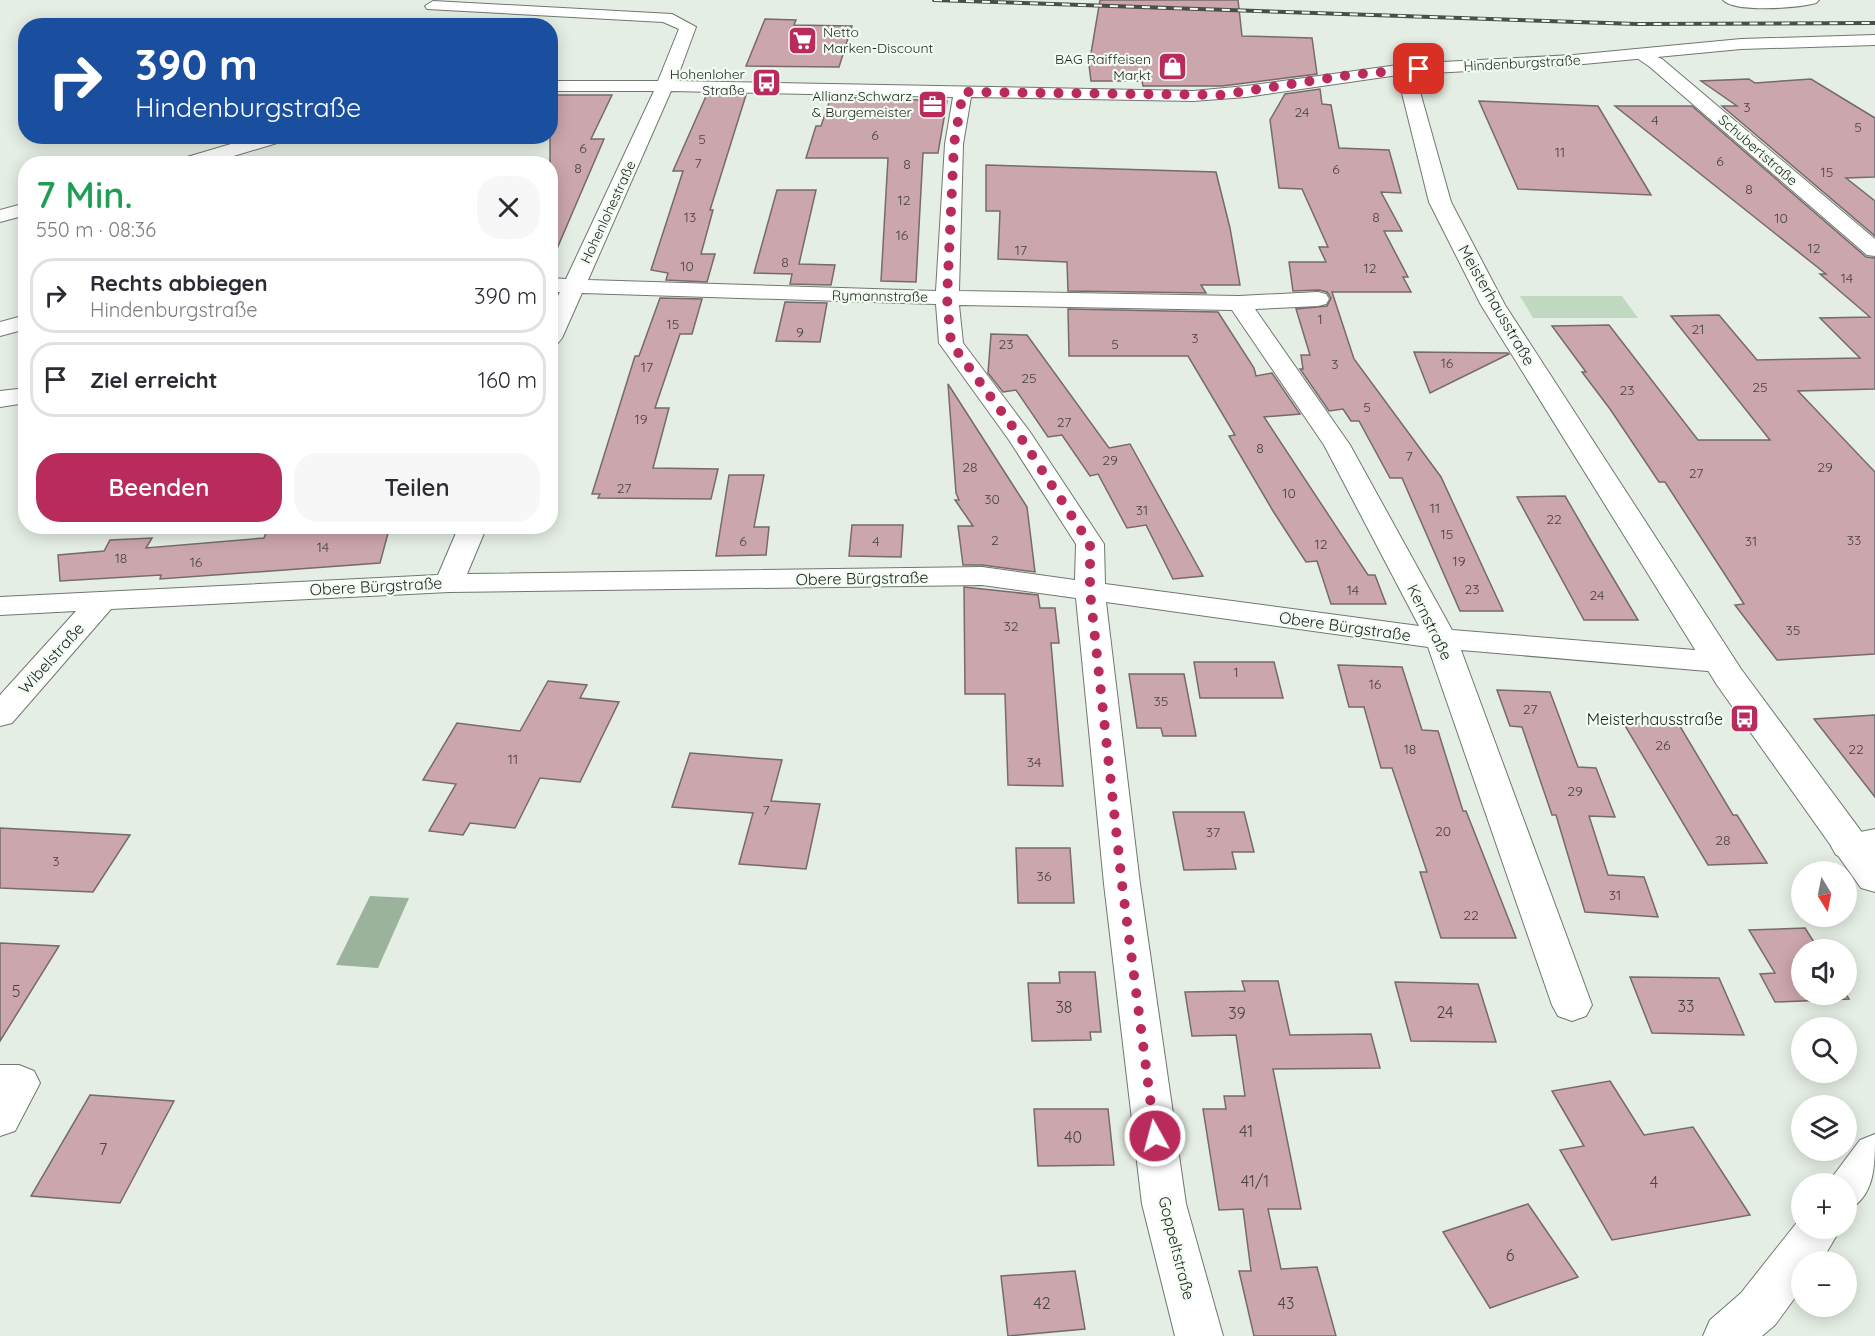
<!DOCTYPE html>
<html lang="de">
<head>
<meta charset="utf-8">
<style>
  body { margin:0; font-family:Quicksand,sans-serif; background:#f7f7f7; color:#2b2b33; height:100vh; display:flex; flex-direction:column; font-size:22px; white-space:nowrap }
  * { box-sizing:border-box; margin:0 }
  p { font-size:20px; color:#7c7c81 }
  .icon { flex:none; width:33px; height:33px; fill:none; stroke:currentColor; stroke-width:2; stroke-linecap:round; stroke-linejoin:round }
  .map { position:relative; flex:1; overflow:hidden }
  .sheet { position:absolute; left:18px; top:156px; width:540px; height:378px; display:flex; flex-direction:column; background:#fff; border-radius:24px; box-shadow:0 3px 15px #0003 }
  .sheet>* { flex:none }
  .hud { position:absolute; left:18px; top:18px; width:540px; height:126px; border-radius:24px; box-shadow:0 3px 15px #0003; background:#1a4fa0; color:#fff; overflow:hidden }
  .needle { width:39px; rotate:170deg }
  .buttons { position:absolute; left:1791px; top:861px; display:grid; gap:12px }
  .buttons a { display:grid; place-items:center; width:66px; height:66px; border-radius:50%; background:#fff; box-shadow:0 3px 15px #0003; font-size:30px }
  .pin { position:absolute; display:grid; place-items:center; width:51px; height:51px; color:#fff; margin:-26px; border-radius:12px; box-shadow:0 3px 9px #0006 }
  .me { position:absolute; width:66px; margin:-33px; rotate:353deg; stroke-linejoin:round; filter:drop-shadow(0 0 4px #0008) }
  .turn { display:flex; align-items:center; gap:21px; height:126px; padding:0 18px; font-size:27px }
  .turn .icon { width:78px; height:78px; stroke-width:2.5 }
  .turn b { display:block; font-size:42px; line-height:51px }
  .round { display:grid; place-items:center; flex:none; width:63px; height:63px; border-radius:24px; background:#f7f7f7 }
  .head { display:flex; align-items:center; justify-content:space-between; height:102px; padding:0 18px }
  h1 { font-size:36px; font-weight:600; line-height:45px; color:#1e9e55 }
  .action { display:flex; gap:12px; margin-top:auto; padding:12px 18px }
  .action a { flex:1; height:69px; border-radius:24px; background:#b92b5c; color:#fff; font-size:24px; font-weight:600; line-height:69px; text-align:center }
  .action a+a { background:#f7f7f7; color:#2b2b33 }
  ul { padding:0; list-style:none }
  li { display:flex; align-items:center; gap:18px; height:75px; margin:0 12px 9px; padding:0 6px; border:3px solid #e1e1e2; border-radius:24px }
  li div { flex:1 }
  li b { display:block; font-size:22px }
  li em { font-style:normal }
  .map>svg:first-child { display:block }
  .green { fill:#c2d9c1 }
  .water { fill:#9ab39a }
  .building { fill:#cba6ad; stroke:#766a6c; stroke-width:1.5 }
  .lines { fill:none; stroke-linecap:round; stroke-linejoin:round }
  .street-casing { stroke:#707770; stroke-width:2 }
  .secondary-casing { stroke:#707770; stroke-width:2 }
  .street { fill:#fff; fill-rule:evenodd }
  .secondary { fill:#fff; fill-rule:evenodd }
  .rail-casing { stroke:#494e49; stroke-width:4 }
  .rail { stroke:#f3fcf3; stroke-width:2; stroke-dasharray:8; stroke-linecap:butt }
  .route { stroke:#b92b5c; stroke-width:10; stroke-dasharray:0 18 }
  .labels { text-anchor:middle; stroke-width:4.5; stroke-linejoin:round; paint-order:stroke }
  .far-poi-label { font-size:14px; fill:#1e221e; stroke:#f3fcf3; text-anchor:end }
  .far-street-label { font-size:14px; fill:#1e221e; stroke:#f3fcf3 }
  .number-label { font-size:14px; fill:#494342 }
  .street-label { font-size:16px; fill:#1e221e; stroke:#f3fcf3 }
  .poi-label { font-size:16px; fill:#1e221e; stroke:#f3fcf3; text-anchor:end }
  .near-number-label { font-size:16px; fill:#494342 }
</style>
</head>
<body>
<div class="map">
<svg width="1875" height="1336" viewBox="0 0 1875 1336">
  <rect width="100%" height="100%" fill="#e5eee5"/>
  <path class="green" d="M1520,296H1622L1638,318H1533Z"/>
  <path class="water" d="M370,896L409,898L378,968L336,965Z"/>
  <path class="building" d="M1100,0H1238L1242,36L1312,38L1317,74L1222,86H1143L1142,81H1091L1089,65Z
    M765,19L796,20L794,25L852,26L839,67L746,66Z
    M1749,79L1755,83L1811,79L1875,118V177L1846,178L1875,201V236L1722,106H1737L1701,81Z
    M1320,89L1322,104L1331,105L1339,148L1389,150L1401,193L1381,192L1402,231H1384L1408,277H1403L1411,292H1332L1354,359L1441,477L1503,611H1460L1402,478H1390L1359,421H1351L1343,409L1329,411L1300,369H1303L1301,355H1310L1296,309L1327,306L1331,298L1327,292L1319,290L1293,291L1289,262H1326L1319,247H1328L1302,189L1279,188L1270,120L1285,94Z
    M707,94L746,95L710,210H713L701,254H715L707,282L666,280L668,273L651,270L683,171H673Z
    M550,95H612L591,139H604L550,265Z
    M831,97L947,101L938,153H923L916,282L881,281L888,158H806L816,126H821Z
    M1479,101L1598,106L1651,195L1518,189Z
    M1615,106H1692L1866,257L1875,258V389L1798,391L1875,472V654L1777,660L1735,605L1744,604L1665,482H1659L1610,409L1582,372H1586L1552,326L1609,325L1698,440H1770L1671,316L1719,315L1757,360L1860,358L1820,318L1870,317L1820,274H1826Z
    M986,165L1216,172L1230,228L1240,285H1201L1206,293L1068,291L1067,262L998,259L1000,211H986Z
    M777,190H816L799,264L835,265L831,285L790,284L792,274L754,273Z
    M660,298L702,299L692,334H680L655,408H669L653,468L718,469L711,499L598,498L600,494H592L635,356H639Z
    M785,302L827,303L820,342L776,341Z
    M1068,309L1218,312L1254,368L1256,376L1272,373L1300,414L1264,417L1368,575H1375L1386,604H1331L1317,561L1306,562L1273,511L1229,436L1235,435L1188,356H1069Z
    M991,334L1027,335L1109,448L1130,444L1203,576L1173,579L1146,525L1127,528L1098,474L1090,476L1062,435L1048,437L1016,390L1003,392L988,373Z
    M1414,352L1508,353L1509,354L1430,393Z
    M948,384L1027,507L1035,572L982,565H963L958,526H973L955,500H959L956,493Z
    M729,475H764L754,527H769L766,555L716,556Z
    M1565,496L1591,541L1638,620H1584L1517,497Z
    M852,525H903L901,557L849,556Z
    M319,526H390L380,563L160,579L161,575L60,581L58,555L104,551L110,540L152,538L146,548L264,538L267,530Z
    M964,587L1038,595L1040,608H1055L1059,643H1051L1063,786L1008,785L1005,694H965Z
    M1194,662H1274L1283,698H1200Z
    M1338,665L1402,667L1422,730L1438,731L1463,811H1466L1516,938H1441L1420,872H1427L1392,768H1381L1364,707H1349Z
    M1129,674H1184L1196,736H1163L1161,728H1137Z
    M548,681L587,685L580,698L619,702L580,782L540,778L515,828L470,823L463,835L429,831L456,784L423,780L457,723L520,731Z
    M1497,690L1550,692L1578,767L1596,768L1615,817L1589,816L1608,875L1644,877L1658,917L1585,912L1556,815H1552L1522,727L1510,726Z
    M1875,715V797L1814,719Z
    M1678,723L1733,815H1737L1767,863L1708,865L1624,724Z
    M690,753L782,760L771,801L820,804L806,869L739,864L753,813L672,807Z
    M1173,812H1244L1254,852H1232L1236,869L1184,870Z
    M0,828L130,835L93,892L0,888Z
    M1016,848H1070L1074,903H1018Z
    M1805,928L1819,950H1802V994H1846L1849,999L1775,1002L1760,974L1775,973L1749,930Z
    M0,943L59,946L0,1041Z
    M1059,972H1095L1101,1032H1090L1091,1040L1032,1041L1028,983H1060Z
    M1630,977L1719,978L1744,1035L1652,1033Z
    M1242,981H1278L1290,1035L1371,1034L1380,1068L1273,1069L1301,1209H1268L1281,1269L1317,1267L1336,1336H1254L1239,1271H1251L1243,1209L1219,1210L1203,1109H1226L1224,1096H1245L1236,1035L1192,1036L1185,992L1245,991Z
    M1395,982L1478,984L1496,1042L1411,1041Z
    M1610,1081L1644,1135L1693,1127L1750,1215L1612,1240L1560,1150L1584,1146L1552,1091Z
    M90,1095L174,1101L120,1203L31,1196Z
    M1034,1109H1108L1114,1165L1038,1166Z
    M1528,1204L1578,1277L1490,1308L1443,1232Z
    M1075,1271L1085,1329L1008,1336L1001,1276Z"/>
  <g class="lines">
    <defs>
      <path id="street" d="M1723,0H1819L1816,3C1799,8 1735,13 1723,0Z
        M433,1L672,14L696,27L676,81L1193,91L1246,86L1405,64L1414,69L1405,74L1246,97L1193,101L971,97L963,144L959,291L1239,296L1318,292L1326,294L1329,299L1326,304L1318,306L1255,309L1350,445L1452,630L1719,652L1730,655L1735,662L1730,669L1719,672L1461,650L1592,1005L1586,1016L1572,1021L1558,1016L1552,1005L1428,647L1106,602L1140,884L1186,1204L1223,1336H1175L1142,1204L1104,884L1076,598L982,585L449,592L111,609L12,723L0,726V695L76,611L0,615V597L438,575L459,526H487L467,574L982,567L1075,580L1076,544L1009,440L939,343L936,304L582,293L562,338L558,343L550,345V312L560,292H550V278L566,279L654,91H550V81H658L679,29L663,22L427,9L425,6ZM671,91L953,97L945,144L936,291L588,280ZM959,305L1232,310L1324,445L1419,626L1105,584L1104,544L1030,432L963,343Z
        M1639,49L1662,59L1875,239V256L1867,255L1650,67L1631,54Z
        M258,136H289L287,140L207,164H175L177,160Z
        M26,203V215L0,222V210Z
        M26,315V329L0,336V322Z
        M26,388V403L0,407V391Z
        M1875,829V855L1849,859L1836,855L1831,846L1836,837Z
        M0,1065H19L34,1071L40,1083L15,1131L0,1136Z
        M1875,1134C1875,1167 1875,1197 1846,1211V1184H1827L1860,1140Z
        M1802,1216V1228H1841L1821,1262H1802V1288L1775,1325L1762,1336H1703L1710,1320L1741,1293Z"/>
      <path id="secondary" d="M1875,35V45L1741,49L1573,65L1415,74L1451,202L1505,305L1741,669L1875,850V892L1861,888L1717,685L1481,305L1429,202L1396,69L1405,64L1573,55L1741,39Z"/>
    </defs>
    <use href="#street" class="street-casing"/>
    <use href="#secondary" class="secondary-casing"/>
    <use href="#street" class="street"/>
    <use href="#secondary" class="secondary"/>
    <defs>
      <path id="rail" d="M934,0L1637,24L1875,23"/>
    </defs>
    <use href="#rail" class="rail-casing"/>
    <use href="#rail" class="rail"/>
  </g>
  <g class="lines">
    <path class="route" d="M1155,1136L1122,884L1090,592V544L1021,438L951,343L947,298L954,144L963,92L1221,95L1349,75L1419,69"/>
  </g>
  <defs>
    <symbol id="supermarket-square" viewBox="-11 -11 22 22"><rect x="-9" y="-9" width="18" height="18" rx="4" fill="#b92b5c" stroke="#f3fcf3"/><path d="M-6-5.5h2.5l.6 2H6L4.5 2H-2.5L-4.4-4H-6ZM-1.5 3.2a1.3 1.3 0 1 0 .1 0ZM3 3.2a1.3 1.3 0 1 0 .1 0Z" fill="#fff"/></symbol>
    <symbol id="shop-square" viewBox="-11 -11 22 22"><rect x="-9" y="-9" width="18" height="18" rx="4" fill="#b92b5c" stroke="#f3fcf3"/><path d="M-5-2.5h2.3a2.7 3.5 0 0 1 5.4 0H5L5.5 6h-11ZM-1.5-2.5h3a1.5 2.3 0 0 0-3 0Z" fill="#fff"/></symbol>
    <symbol id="bus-square" viewBox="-11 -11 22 22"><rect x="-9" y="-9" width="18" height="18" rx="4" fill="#b92b5c" stroke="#f3fcf3"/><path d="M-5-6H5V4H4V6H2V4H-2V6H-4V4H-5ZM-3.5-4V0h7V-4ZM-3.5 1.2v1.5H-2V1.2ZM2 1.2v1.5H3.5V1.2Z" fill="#fff"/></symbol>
    <symbol id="office-square" viewBox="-11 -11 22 22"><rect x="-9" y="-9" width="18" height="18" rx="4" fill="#b92b5c" stroke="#f3fcf3"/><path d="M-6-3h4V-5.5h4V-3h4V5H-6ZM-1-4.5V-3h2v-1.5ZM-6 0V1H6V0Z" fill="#fff"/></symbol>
  </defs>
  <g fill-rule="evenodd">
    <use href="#supermarket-square" x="786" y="24" width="33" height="33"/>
    <use href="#shop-square" x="1156" y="50" width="33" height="33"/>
    <use href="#bus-square" x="750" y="66" width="33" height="33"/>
    <use href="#office-square" x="916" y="88" width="33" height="33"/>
    <use href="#bus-square" x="1728" y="702" width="33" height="33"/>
  </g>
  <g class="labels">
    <g class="far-poi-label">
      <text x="823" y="37" text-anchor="start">Netto<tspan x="823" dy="16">Marken-Discount</tspan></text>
      <text x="1151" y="64">BAG Raiffeisen<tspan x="1151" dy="16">Markt</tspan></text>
      <text x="745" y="79">Hohenloher<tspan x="745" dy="16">Straße</tspan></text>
      <text x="912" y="101">Allianz Schwarz<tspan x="912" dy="16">&amp; Burgemeister</tspan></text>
    </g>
    <g class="far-street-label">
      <text transform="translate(1522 63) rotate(-3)" y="5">Hindenburgstraße</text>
      <text transform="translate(1758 150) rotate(41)" y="5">Schubertstraße</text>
      <text transform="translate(608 212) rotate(-65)" y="5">Hohenlohestraße</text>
      <text transform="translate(880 296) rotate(1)" y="5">Rymannstraße</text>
    </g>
    <g class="number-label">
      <text x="1747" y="112">3</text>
      <text x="1302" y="117">24</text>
      <text x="1655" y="125">4</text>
      <text x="1858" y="132">5</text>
      <text x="875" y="140">6</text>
      <text x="702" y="144">5</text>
      <text x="583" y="153">6</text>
      <text x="1560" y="157">11</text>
      <text x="1720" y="166">6</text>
      <text x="698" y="168">7</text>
      <text x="907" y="169">8</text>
      <text x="578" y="173">8</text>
      <text x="1336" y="174">6</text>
      <text x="1827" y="177">15</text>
      <text x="1749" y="194">8</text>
      <text x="904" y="205">12</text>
      <text x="690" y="222">13</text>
      <text x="1376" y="222">8</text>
      <text x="1781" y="223">10</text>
      <text x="902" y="240">16</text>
      <text x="1814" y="253">12</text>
      <text x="1021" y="255">17</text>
      <text x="785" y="267">8</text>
      <text x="687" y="271">10</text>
      <text x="1370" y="273">12</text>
      <text x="1847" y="283">14</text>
      <text x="1320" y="324">1</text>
      <text x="673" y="329">15</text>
      <text x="1698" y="334">21</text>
      <text x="800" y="337">9</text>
      <text x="1195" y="343">3</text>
      <text x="1006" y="349">23</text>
      <text x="1115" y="349">5</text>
      <text x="1447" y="368">16</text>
      <text x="1335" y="369">3</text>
      <text x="647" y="372">17</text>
      <text x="1029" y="383">25</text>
      <text x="1760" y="392">25</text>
      <text x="1627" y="395">23</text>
      <text x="1367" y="412">5</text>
      <text x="641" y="424">19</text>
      <text x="1064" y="427">27</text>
      <text x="1260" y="453">8</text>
      <text x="1409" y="461">7</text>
      <text x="1110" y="465">29</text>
      <text x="970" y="472">28</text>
      <text x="1825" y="472">29</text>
      <text x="1696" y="478">27</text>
      <text x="624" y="493">27</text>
      <text x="1289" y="498">10</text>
      <text x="992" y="504">30</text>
      <text x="1435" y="513">11</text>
      <text x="1142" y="515">31</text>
      <text x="1554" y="524">22</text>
      <text x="1447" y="539">15</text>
      <text x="995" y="545">2</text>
      <text x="1854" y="545">33</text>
      <text x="743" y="546">6</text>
      <text x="876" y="546">4</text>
      <text x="1751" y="546">31</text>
      <text x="1321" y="549">12</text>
      <text x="323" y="552">14</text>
      <text x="121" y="563">18</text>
      <text x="1459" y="566">19</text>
      <text x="196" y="567">16</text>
      <text x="1472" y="594">23</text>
      <text x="1353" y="595">14</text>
      <text x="1597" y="600">24</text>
      <text x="1011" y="631">32</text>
      <text x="1793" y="635">35</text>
      <text x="1236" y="677">1</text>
      <text x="1375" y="689">16</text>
      <text x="1161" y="706">35</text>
      <text x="1530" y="714">27</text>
      <text x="1663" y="750">26</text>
      <text x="1410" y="754">18</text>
      <text x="1856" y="754">22</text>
      <text x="513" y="764">11</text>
      <text x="1034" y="767">34</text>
      <text x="1575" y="796">29</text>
      <text x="766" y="815">7</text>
      <text x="1443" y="836">20</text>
      <text x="1213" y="837">37</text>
      <text x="1723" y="845">28</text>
      <text x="56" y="866">3</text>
      <text x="1044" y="881">36</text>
      <text x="1615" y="900">31</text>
      <text x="1471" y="920">22</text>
    </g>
    <g class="street-label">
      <text transform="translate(1497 305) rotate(60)" y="6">Meisterhausstraße</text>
      <text transform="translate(862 578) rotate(-1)" y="6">Obere Bürgstraße</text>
      <text transform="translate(376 586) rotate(-3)" y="6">Obere Bürgstraße</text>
      <text transform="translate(1430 622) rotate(64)" y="6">Kernstraße</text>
      <text transform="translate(1345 626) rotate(8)" y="6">Obere Bürgstraße</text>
      <text transform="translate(51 658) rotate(-48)" y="6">Wibelstraße</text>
      <text transform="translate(1177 1248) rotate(76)" y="6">Goppeltstraße</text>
    </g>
    <g class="poi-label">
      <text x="1723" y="725">Meisterhausstraße</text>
    </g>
    <g class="near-number-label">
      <text x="16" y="997">5</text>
      <text x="1686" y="1012">33</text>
      <text x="1064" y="1013">38</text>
      <text x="1445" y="1018">24</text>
      <text x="1237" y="1019">39</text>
      <text x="1246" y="1137">41</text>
      <text x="1073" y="1143">40</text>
      <text x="103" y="1155">7</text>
      <text x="1255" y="1187">41/1</text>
      <text x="1654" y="1188">4</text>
      <text x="1510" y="1261">6</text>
      <text x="1042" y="1309">42</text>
      <text x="1286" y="1309">43</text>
    </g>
  </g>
</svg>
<div class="buttons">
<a><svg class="needle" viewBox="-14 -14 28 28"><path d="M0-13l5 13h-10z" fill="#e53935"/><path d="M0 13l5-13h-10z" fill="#7c7c81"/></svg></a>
<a><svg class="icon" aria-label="sound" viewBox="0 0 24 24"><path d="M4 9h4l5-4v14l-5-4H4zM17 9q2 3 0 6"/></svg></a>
<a><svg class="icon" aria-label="search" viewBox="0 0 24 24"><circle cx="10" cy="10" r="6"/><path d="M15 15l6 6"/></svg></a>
<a><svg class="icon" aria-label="layers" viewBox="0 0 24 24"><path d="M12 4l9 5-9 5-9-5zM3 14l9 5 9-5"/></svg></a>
<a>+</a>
<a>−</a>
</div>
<div class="pin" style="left:1419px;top:69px;background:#d93025"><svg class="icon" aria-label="arrive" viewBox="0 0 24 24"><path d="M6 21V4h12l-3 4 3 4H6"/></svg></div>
<svg class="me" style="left:1155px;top:1136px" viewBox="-20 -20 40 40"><circle r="17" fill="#b92b5c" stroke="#fff" stroke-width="3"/><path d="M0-11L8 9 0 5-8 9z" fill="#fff"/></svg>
<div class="hud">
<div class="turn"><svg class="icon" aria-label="right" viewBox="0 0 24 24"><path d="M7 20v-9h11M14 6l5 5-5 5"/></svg><div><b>390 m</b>Hindenburgstraße</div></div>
</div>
<section class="sheet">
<div class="head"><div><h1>7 Min.</h1><p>550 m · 08:36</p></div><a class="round"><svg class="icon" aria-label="close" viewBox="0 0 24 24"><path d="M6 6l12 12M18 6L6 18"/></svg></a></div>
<ul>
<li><svg class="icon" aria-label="right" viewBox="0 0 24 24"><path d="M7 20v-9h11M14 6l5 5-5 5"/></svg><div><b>Rechts abbiegen</b><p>Hindenburgstraße</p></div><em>390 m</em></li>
<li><svg class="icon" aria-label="arrive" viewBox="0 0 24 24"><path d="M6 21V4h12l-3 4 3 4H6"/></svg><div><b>Ziel erreicht</b></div><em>160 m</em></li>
</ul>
<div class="action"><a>Beenden</a><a>Teilen</a></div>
</section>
</div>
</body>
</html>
